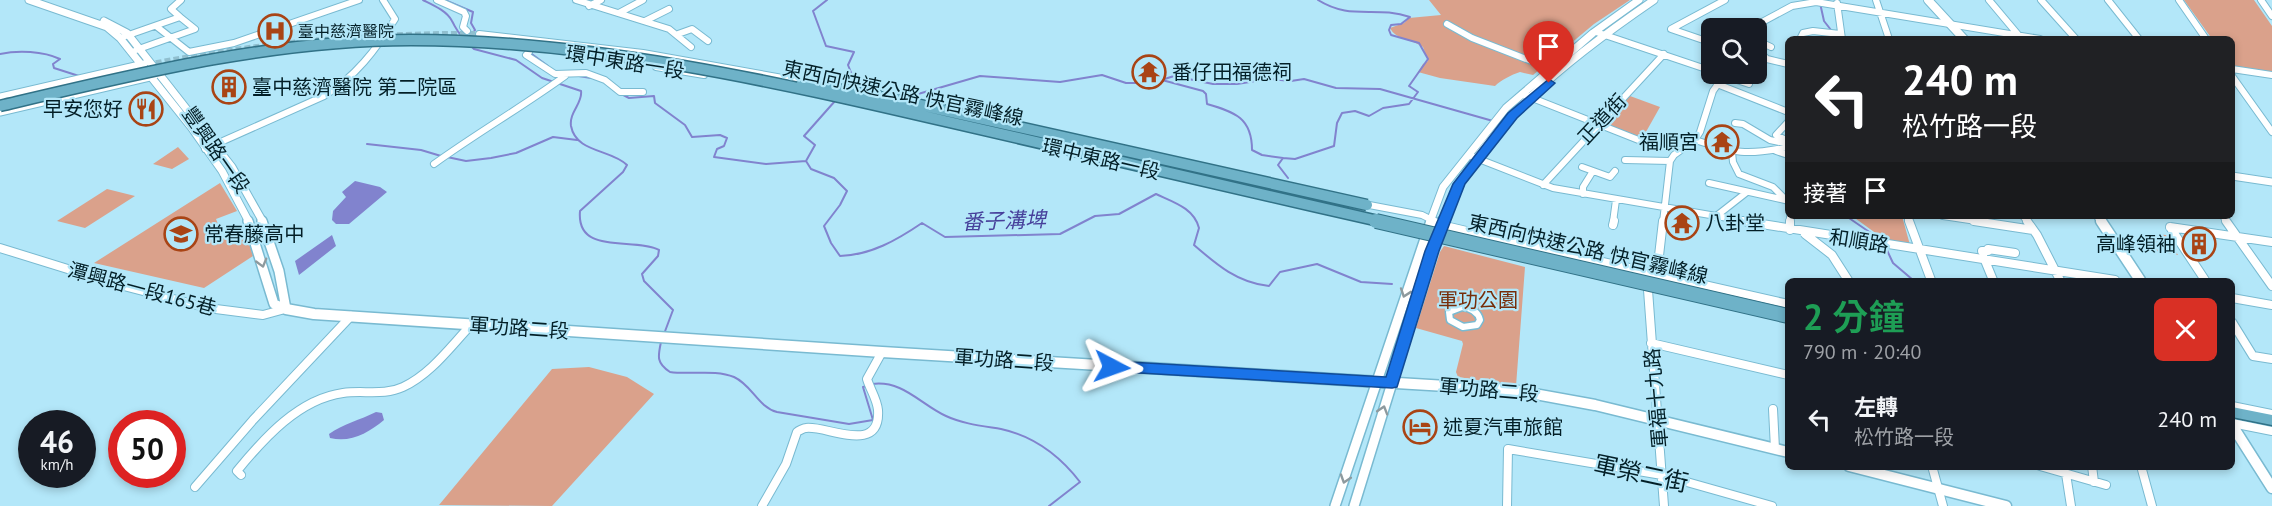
<!DOCTYPE html>
<html lang="zh-TW">
<head>
<meta charset="utf-8">
<style>
  body { margin:0; font-family:"PT Sans","Noto Sans TC",sans-serif; background:#20242c; color:#f1f3f6; height:100vh; display:flex; flex-direction:column; font-size:22px; white-space:nowrap }
  * { box-sizing:border-box; margin:0 }
  p { font-size:20px; color:#9ea1a6 }
  .icon { flex:none; width:33px; height:33px; fill:none; stroke:currentColor; stroke-width:2; stroke-linecap:round; stroke-linejoin:round }
  .map { position:relative; flex:1; overflow:hidden }
  .side { position:absolute; left:1785px; top:278px; width:450px; height:192px; display:flex; flex-direction:column; background:#171b24; border-radius:9px; box-shadow:0 3px 9px #0003 }
  .side>* { flex:none }
  .hud { position:absolute; left:1785px; top:36px; width:450px; height:183px; border-radius:9px; box-shadow:0 3px 9px #0003; background:#202124; color:#fff; overflow:hidden }
  .buttons { position:absolute; left:1701px; top:18px; display:grid; gap:12px }
  .buttons a { display:grid; place-items:center; width:66px; height:66px; border-radius:9px; background:#171b24; box-shadow:0 3px 9px #0003; font-size:30px }
  .speed { position:absolute; left:18px; top:410px; display:flex; gap:12px; font-size:30px; font-weight:700; text-align:center }
  .speed>* { display:grid; place-content:center; width:78px; height:78px; border-radius:50%; background:#171b24; box-shadow:0 3px 9px #0003; line-height:1 }
  .speed small { font-size:15px; font-weight:400 }
  .speed .limit { border:9px solid #d22; background:#fff; color:#111 }
  .pin { position:absolute; display:grid; place-items:center; width:51px; height:51px; color:#fff; margin:-62px -26px; border-radius:50% 50% 50% 0; rotate:-45deg; box-shadow:0 0 6px #0007 }
  .pin .icon { rotate:45deg }
  .me { position:absolute; width:66px; margin:-33px; rotate:94deg; stroke-linejoin:round; filter:drop-shadow(0 0 4px #0008) }
  .turn { display:flex; align-items:center; gap:21px; height:126px; padding:0 18px; font-size:27px }
  .turn .icon { width:78px; height:78px; stroke-width:2.5 }
  .turn b { display:block; font-size:42px; line-height:51px }
  .then { display:flex; align-items:center; height:57px; padding:0 18px; background:#0003; gap:12px; font-size:22px }
  .round { display:grid; place-items:center; flex:none; width:63px; height:63px; border-radius:9px; background:#20242c }
  .head { display:flex; align-items:center; justify-content:space-between; height:102px; padding:0 18px }
  h1 { font-size:36px; font-weight:600; line-height:45px; color:#1e9e55 }
  ul { padding:0; list-style:none }
  li { display:flex; align-items:center; gap:18px; height:78px; padding:0 18px }
  li div { flex:1 }
  li b { display:block; font-size:22px }
  li em { font-style:normal }
  .map>svg:first-child { display:block }
  .green { fill:#daa18b }
  .water { fill:#8183ce }
  .lines { fill:none; stroke-linecap:round; stroke-linejoin:round }
  .stream { stroke:#8183ce; stroke-width:2 }
  .minor-tunnel { stroke:#90bfcf; stroke-width:6; stroke-dasharray:6 3; stroke-linecap:butt }
  .pedestrian-casing { stroke:#79bad1; stroke-width:9 }
  .minor-far1-casing { stroke:#79bad1; stroke-width:8 }
  .minor-casing { stroke:#79bad1; stroke-width:10 }
  .tertiary-far1-casing { stroke:#79bad1; stroke-width:9 }
  .tertiary-casing { stroke:#79bad1; stroke-width:12 }
  .secondary-far1-casing { stroke:#79bad1; stroke-width:10 }
  .secondary-casing { stroke:#79bad1; stroke-width:13 }
  .trunk-casing { stroke:#317287; stroke-width:3 }
  .pedestrian { stroke:#fff; stroke-width:6 }
  .minor-far1 { stroke:#fff; stroke-width:6 }
  .minor { stroke:#fff; stroke-width:8 }
  .tertiary-far1 { stroke:#fff; stroke-width:7 }
  .tertiary { stroke:#fff; stroke-width:9 }
  .secondary-far1 { stroke:#fff; stroke-width:8 }
  .secondary { stroke:#fff; stroke-width:10 }
  .trunk { fill:#6eb2c8; fill-rule:evenodd }
  .trunk-bridge-far1-casing { stroke:#317287; stroke-width:13; stroke-linecap:butt }
  .trunk-bridge-casing { stroke:#317287; stroke-width:16; stroke-linecap:butt }
  .trunk-bridge-far1 { stroke:#6eb2c8; stroke-width:10 }
  .trunk-bridge { stroke:#6eb2c8; stroke-width:14 }
  .oneway { stroke:#8e9a9e }
  .route { fill:#1a73e8; stroke:#114b97; stroke-width:1.5 }
  .labels { text-anchor:middle; stroke-width:4.5; stroke-linejoin:round; paint-order:stroke }
  .far-poi-label { font-size:16px; fill:#031f27; stroke:#b3e7f9; text-anchor:start }
  .street-label { font-size:20px; fill:#031f27; stroke:#b3e7f9 }
  .poi-label { font-size:20px; fill:#031f27; stroke:#b3e7f9; text-anchor:start }
  .park-label { font-size:20px; fill:#772d09; stroke:#b3e7f9 }
  .water-label { font-size:21px; font-style:italic; fill:#47419b; stroke:#b3e7f9 }
  .near-street-label { font-size:24px; fill:#031f27; stroke:#b3e7f9 }
</style>
</head>
<body>
<div class="map">
<svg width="2272" height="506" viewBox="0 0 2272 506">
  <rect width="100%" height="100%" fill="#b3e7f9"/>
  <path class="green" d="M1429,0H1630L1594,24L1533,75L1520,72C1511,75 1501,80 1495,86L1440,78L1418,72L1423,64L1428,61L1423,47C1412,39 1396,40 1390,28L1404,23L1409,18L1441,15Z
    M2184,0H2254L2272,26V73L2232,66V39H2212Z
    M1630,96L1660,107L1642,139L1604,123Z
    M178,147L189,159L172,169L153,164Z
    M220,183L237,211L216,219L223,237L245,231L253,256L204,288L94,263Z
    M107,189L135,196L85,228L57,221Z
    M1852,216H1902L1910,245L1888,242Z
    M2145,233L2166,235L2178,255L2158,252Z
    M1444,246L1525,267L1516,386L1458,377L1456,372L1463,344L1462,341L1416,328L1440,252Z
    M589,367L627,377L654,394L552,506L439,505L552,369Z"/>
  <path class="water" d="M355,181L380,187L387,192L349,224H336L332,220L333,211L346,197L342,192Z
    M332,235L336,246L299,275L295,261Z
    M376,412L382,413L384,420C368,433 351,443 330,438L329,434C343,424 360,420 376,412Z"/>
  <g class="lines">
    <path class="stream" d="M423,0C433,5 447,11 452,21C456,28 456,31 463,37
      M445,0L473,12L471,23L475,30L470,38
      M827,0L813,11L826,46L854,52L848,65L856,85L854,87
      M1820,3L1824,21L1831,30
      M471,46L474,49L516,60L542,78L581,91C583,103 569,112 571,126C576,153 611,149 627,165L623,172L580,211C576,256 634,237 659,250L658,256L642,274L644,281L673,310L664,334
      M529,52L548,66
      M0,54C18,50 43,51 60,59L53,64L54,68L79,76
      M579,76L591,78
      M1162,80L1203,91L1206,94L1207,104C1235,112 1252,118 1252,150L1262,155L1283,158
      M614,90L629,98L654,96L655,103L685,125L692,137L720,135L727,138L724,146L717,149L714,157L766,164L806,161
      M918,94L980,76L1060,82L1102,75L1126,83H1152L1174,76L1213,84H1237L1269,79L1291,81L1304,79L1336,88L1380,89L1493,121
      M835,101L804,136L815,145L806,161L811,169L834,178L847,191L840,205L824,226L831,243L840,256C871,255 897,240 922,223L945,237L1060,234L1095,216L1119,214L1156,194C1173,202 1194,208 1199,228L1194,245C1217,265 1238,283 1269,286L1280,272L1317,264L1361,282L1392,284
      M367,144L421,150L441,156
      M447,157L466,161L491,158L516,153L553,137L577,140
      M1288,178L1278,165L1283,158L1295,159L1334,146L1337,123L1342,113L1355,111L1369,116L1383,108L1409,104L1418,92L1409,86L1428,59L1419,43L1391,35L1389,30L1391,25L1401,24L1410,17C1376,5 1351,21 1318,0
      M1846,216L1881,240
      M1885,246L1893,263L1913,280
      M661,342C658,356 656,363 670,372C690,375 715,369 734,377C752,385 758,407 777,412L849,424L873,420L863,387L867,386
      M872,384C903,380 920,404 946,416C963,424 983,426 1001,429C1033,436 1060,456 1080,482L1049,506"/>
    <path class="minor-tunnel" d="M147,65C257,43 367,33 479,34"/>
    <defs>
      <path id="pedestrian" d="M1462,307C1471,308 1478,311 1480,320L1477,325L1463,327L1450,320L1449,312Z"/>
      <path id="minor-far1" d="M437,0L464,12L466,16L463,27L467,31
        M576,0L669,29L691,47
        M1876,0L1889,39
        M1989,0L2020,37
        M2041,0L2076,39
        M2108,0L2139,39
        M2179,0L2206,39
        M2261,0L2272,16
        M1837,3L1842,39
        M589,6L601,0
        M619,13L643,0
        M180,17L171,9L181,0
        M645,21L669,9
        M1447,24L1472,38L1552,69
        M156,26L189,52L234,43L359,0
        M1751,28L1792,6L1816,2L2040,39
        M1596,32L1712,71
        M479,34L643,53L805,82
        M678,34L692,29L708,41
        M120,38L180,17L195,29L136,50
        M1800,39L1803,33L1813,31L1840,34
        M1756,40L1771,47
        M1712,43L1671,29L1725,0
        M1756,49L1767,59L1788,64
        M529,52L526,55L555,74L586,73L605,80L620,92H643
        M656,67L704,75
        M2232,69L2272,75
        M1719,74L1749,84
        M2232,76L2272,132
        M1717,84L1788,112
        M1522,94L1641,141
        M1788,122L1776,135L1788,141
        M1735,123L1743,124L1770,140L1788,144
        M1695,140C1736,153 1745,156 1788,147
        M205,149L324,96C355,77 376,50 395,19L383,0
        M1776,151L1788,155
        M1732,152L1733,162L1739,174L1773,187L1788,202
        M1471,156L1553,188L1751,222
        M1625,160L1670,161
        M434,164C477,133 522,107 565,76
        M1582,167L1610,177L1615,171
        M1709,183L1785,200
        M1543,185L1664,54
        M1583,194V187L1593,171
        M1364,204L1422,215L1436,222
        M1790,216V222
        M1907,216L1909,222
        M1943,216L1983,222
        M2023,216L2028,222
        M2223,216L2227,222
        M1715,217L1747,192
        M1613,222L1616,200
        M1663,222L1670,161L1674,155L1695,140L1700,132L1713,91L1725,74"/>
      <path id="minor" d="M1433,221L1441,225L1475,233L1788,304
        M1663,221L1657,273L1648,290L1664,506
        M1743,221L2115,280
        M1790,221V230
        M1909,221L1931,280
        M1974,221L2033,230
        M2027,221L2037,235L2060,280
        M2226,221L2272,286
        M1613,225L1614,221
        M2170,227L2272,242
        M2170,227L2205,280
        M1805,234L1832,255L1848,280
        M0,248L116,284L208,308L263,315L285,309
        M1982,251H1988V249L2015,253
        M1984,258L1993,280
        M2232,298L2272,305
        M2232,322L2253,356L2272,359
        M1651,343L1788,375
        M2232,406L2272,414
        M1773,409L1775,449
        M2232,423L2272,431
        M1932,466L1943,506
        M2040,466L2106,485
        M2092,466L2094,482
        M2141,466L2152,506
        M2066,474L2071,506
        M241,475L237,471C264,438 299,399 343,393C363,390 384,396 403,387C431,374 450,347 471,325
        M195,487L253,420L351,316
        M762,506L786,464L797,432C798,431 804,428 806,428C826,425 881,456 878,410C877,399 870,389 867,379L882,352
        M1507,506L1508,449L1662,475L1772,506"/>
      <path id="tertiary-far1" d="M29,0L107,27L120,38L191,127L222,171L249,222
        M104,21L127,33L232,167L263,222
        M0,97L144,64
        M0,112L154,76
        M2232,176L2272,182
        M1430,222L1443,187L1506,108L1593,33L1639,0
        M1442,222C1475,129 1575,54 1654,0"/>
      <path id="tertiary" d="M248,221L274,304L286,309
        M262,221L279,271L286,309
        M1335,506L1431,221
        M1354,506L1442,221"/>
      <path id="secondary-far1" d="M1928,0L1964,39
        M2098,216L2102,222"/>
      <path id="secondary" d="M2101,221L2140,280
        M286,309L314,314L882,352L1513,390L1595,405L1788,452
        M2232,425L2272,488
        M1849,466L2006,506"/>
      <path id="trunk" d="M2232,407L2272,415V425L2232,417Z"/>
    </defs>
    <use href="#pedestrian" class="pedestrian-casing"/>
    <use href="#minor-far1" class="minor-far1-casing"/>
    <use href="#minor" class="minor-casing"/>
    <use href="#tertiary-far1" class="tertiary-far1-casing"/>
    <use href="#tertiary" class="tertiary-casing"/>
    <use href="#secondary-far1" class="secondary-far1-casing"/>
    <use href="#secondary" class="secondary-casing"/>
    <use href="#trunk" class="trunk-casing"/>
    <use href="#pedestrian" class="pedestrian"/>
    <use href="#minor-far1" class="minor-far1"/>
    <use href="#minor" class="minor"/>
    <use href="#tertiary-far1" class="tertiary-far1"/>
    <use href="#tertiary" class="tertiary"/>
    <use href="#secondary-far1" class="secondary-far1"/>
    <use href="#secondary" class="secondary"/>
    <use href="#trunk" class="trunk"/>
    <defs>
      <path id="trunk-bridge-far1" d="M802,83L889,98L1367,205
        M0,106C135,74 272,40 411,40C592,40 773,81 949,122C1093,155 1238,189 1383,222"/>
      <path id="trunk-bridge" d="M1376,221L1788,316"/>
    </defs>
    <use href="#trunk-bridge-far1" class="trunk-bridge-far1-casing"/>
    <use href="#trunk-bridge" class="trunk-bridge-casing"/>
    <use href="#trunk-bridge-far1" class="trunk-bridge-far1"/>
    <use href="#trunk-bridge" class="trunk-bridge"/>
  </g>
  <defs><path id="oneway-chevron" d="M-2-3.5L2.5 0L-2 3.5" fill="none" stroke-width="1.6" stroke-linecap="round" stroke-linejoin="round" transform="scale(1.5)"/></defs>
  <g class="oneway">
    <use href="#oneway-chevron" transform="translate(262 263) rotate(74)"/>
    <use href="#oneway-chevron" transform="translate(1405 293) rotate(109)"/>
    <use href="#oneway-chevron" transform="translate(1383 410) rotate(-73)"/>
    <use href="#oneway-chevron" transform="translate(1345 479) rotate(108)"/>
  </g>
  <path class="route" d="M1549,79L1555,83L1553,85L1517,118L1465,184L1439,251L1397,387L1392,388L1106,371L1104,367L1106,363L1112,361L1386,377L1425,251L1453,184L1508,113Z"/>
  <defs>
    <symbol id="hospital-ring" viewBox="-11 -11 22 22"><circle r="9.5" fill="#b3e7f9" stroke="#a94415" stroke-width="1.5"/><path d="M-5-5h3v3.5h4V-5h3V5h-3V1.5h-4V5h-3Z" fill="#a94415"/></symbol>
    <symbol id="temple-ring" viewBox="-11 -11 22 22"><circle r="9.5" fill="#b3e7f9" stroke="#a94415" stroke-width="1.5"/><path d="M0-6L5-2H3V0L6.5 2.5H4V6H1.5V3h-3V6H-4V2.5H-6.5L-3 0V-2H-5Z" fill="#a94415"/></symbol>
    <symbol id="building-ring" viewBox="-11 -11 22 22"><circle r="9.5" fill="#b3e7f9" stroke="#a94415" stroke-width="1.5"/><path d="M-4-6H4V6H1V3H-1V6H-4ZM-2.5-4.3h1.7v1.8h-1.7ZM.8-4.3h1.7v1.8H.8ZM-2.5-1h1.7V.8h-1.7ZM.8-1h1.7V.8H.8Z" fill="#a94415"/></symbol>
    <symbol id="restaurant-ring" viewBox="-11 -11 22 22"><circle r="9.5" fill="#b3e7f9" stroke="#a94415" stroke-width="1.5"/><path d="M-5-6h1v4h1v-4h1v4h1v-4h1v5L-1.5 .5V6h-2V.5L-5-1ZM5-6V6H3V1.5H1.5Q1.5-4 5-6Z" fill="#a94415"/></symbol>
    <symbol id="school-ring" viewBox="-11 -11 22 22"><circle r="9.5" fill="#b3e7f9" stroke="#a94415" stroke-width="1.5"/><path d="M0-5L7-2L0 1L-7-2ZM-4 1L0 2.5L4 1V4Q0 6-4 4Z" fill="#a94415"/></symbol>
    <symbol id="hotel-ring" viewBox="-11 -11 22 22"><circle r="9.5" fill="#b3e7f9" stroke="#a94415" stroke-width="1.5"/><path d="M-6-4.5h1.5V1H6V5H4.5V3h-9V5H-6ZM-4 0a1.8 1.8 0 1 1 3.6 0ZM.5 0V-2.5h3Q6-2.5 6 0Z" fill="#a94415"/></symbol>
  </defs>
  <g fill-rule="evenodd">
    <use href="#hospital-ring" x="256" y="12" width="38" height="38"/>
    <use href="#temple-ring" x="1130" y="53" width="38" height="38"/>
    <use href="#building-ring" x="210" y="68" width="38" height="38"/>
    <use href="#restaurant-ring" x="127" y="90" width="38" height="38"/>
    <use href="#temple-ring" x="1703" y="123" width="38" height="38"/>
    <use href="#temple-ring" x="1663" y="204" width="38" height="38"/>
    <use href="#school-ring" x="162" y="215" width="38" height="38"/>
    <use href="#building-ring" x="2180" y="225" width="38" height="38"/>
    <use href="#hotel-ring" x="1401" y="408" width="38" height="38"/>
  </g>
  <g class="labels">
    <g class="far-poi-label">
      <text x="298" y="37">臺中慈濟醫院</text>
    </g>
    <g class="street-label">
      <text transform="translate(625 62) rotate(9)" y="7">環中東路一段</text>
      <text transform="translate(903 93) rotate(12)" y="7">東西向快速公路 快官霧峰線</text>
      <text transform="translate(1602 119) rotate(-47)" y="7">正道街</text>
      <text transform="translate(216 150) rotate(55)" y="7">豐興路一段</text>
      <text transform="translate(1101 159) rotate(13)" y="7">環中東路一段</text>
      <text transform="translate(1859 241) rotate(9)" y="7">和順路</text>
      <text transform="translate(1588 249) rotate(13)" y="7">東西向快速公路 快官霧峰線</text>
      <text transform="translate(142 289) rotate(15)" y="7">潭興路一段165巷</text>
      <text transform="translate(519 328) rotate(4)" y="7">軍功路二段</text>
      <text transform="translate(1004 360) rotate(4)" y="7">軍功路二段</text>
      <text transform="translate(1489 390) rotate(5)" y="7">軍功路二段</text>
      <text transform="translate(1656 398) rotate(-95)" y="7">軍福十九路</text>
    </g>
    <g class="poi-label">
      <text x="1172" y="79">番仔田福德祠</text>
      <text x="252" y="94">臺中慈濟醫院 第二院區</text>
      <text x="123" y="116" text-anchor="end">早安您好</text>
      <text x="1699" y="149" text-anchor="end">福順宮</text>
      <text x="1705" y="230">八卦堂</text>
      <text x="204" y="241">常春藤高中</text>
      <text x="2176" y="251" text-anchor="end">高峰領袖</text>
      <text x="1443" y="434">述夏汽車旅館</text>
    </g>
    <g class="park-label">
      <text x="1478" y="307">軍功公園</text>
    </g>
    <g class="water-label">
      <text transform="translate(1004 221) rotate(-2)" y="7">番子溝埤</text>
    </g>
    <g class="near-street-label">
      <text transform="translate(1641 474) rotate(12)" y="8">軍榮二街</text>
    </g>
  </g>
</svg>
<div class="buttons">
<a><svg class="icon" aria-label="search" viewBox="0 0 24 24"><circle cx="10" cy="10" r="6"/><path d="M15 15l6 6"/></svg></a>
</div>
<div class="speed"><div>46<small>km/h</small></div><div class="limit">50</div></div>
<div class="pin" style="left:1549px;top:83px;background:#d93025"><svg class="icon" aria-label="arrive" viewBox="0 0 24 24"><path d="M6 21V4h12l-3 4 3 4H6"/></svg></div>
<svg class="me" style="left:1112px;top:367px" viewBox="-20 -20 40 40"><path d="M0-17L14 15 0 8-14 15z" fill="#1a73e8" stroke="#fff" stroke-width="4"/></svg>
<div class="hud">
<div class="turn"><svg class="icon" aria-label="left" viewBox="0 0 24 24"><path d="M17 20v-9H6M10 6l-5 5 5 5"/></svg><div><b>240 m</b>松竹路一段</div></div>
<div class="then">接著<svg class="icon" aria-label="arrive" viewBox="0 0 24 24"><path d="M6 21V4h12l-3 4 3 4H6"/></svg></div>
</div>
<section class="side">
<div class="head"><div><h1>2 分鐘</h1><p>790 m · 20:40</p></div><a class="round" style="background:#d93025;color:#fff"><svg class="icon" aria-label="close" viewBox="0 0 24 24"><path d="M6 6l12 12M18 6L6 18"/></svg></a></div>
<ul>
<li><svg class="icon" aria-label="left" viewBox="0 0 24 24"><path d="M17 20v-9H6M10 6l-5 5 5 5"/></svg><div><b>左轉</b><p>松竹路一段</p></div><em>240 m</em></li>
</ul>
</section>
</div>
</body>
</html>
